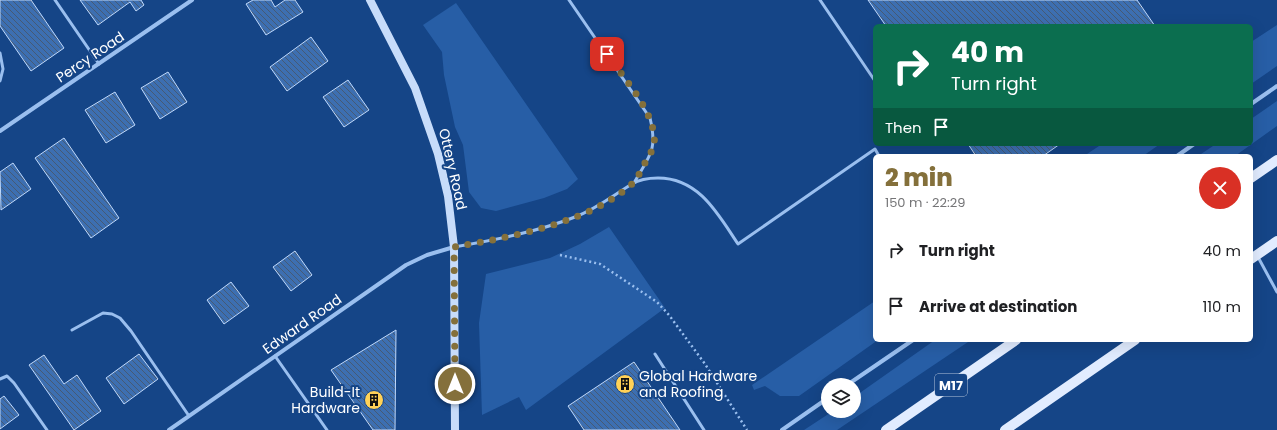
<!DOCTYPE html>
<html lang="en">
<head>
<meta charset="utf-8">
<style>
  body { margin:0; font-family:Poppins,sans-serif; background:#f2f2f2; color:#202124; height:100vh; display:flex; flex-direction:column; font-size:15px; white-space:nowrap }
  * { box-sizing:border-box; margin:0 }
  p { font-size:13px; color:#757577 }
  .icon { flex:none; width:22px; height:22px; fill:none; stroke:currentColor; stroke-width:2; stroke-linecap:round; stroke-linejoin:round }
  .map { position:relative; flex:1; overflow:hidden }
  .side { position:absolute; left:873px; top:154px; width:380px; height:188px; display:flex; flex-direction:column; background:#fff; border-radius:6px; box-shadow:0 4px 16px #0002 }
  .side>* { flex:none }
  .guide { position:absolute; left:873px; top:24px; width:380px; height:122px; border-radius:6px; box-shadow:0 4px 16px #0002; background:#0b6e4f; color:#fff; overflow:hidden }
  .controls { position:absolute; left:821px; top:378px; display:grid; gap:8px }
  .controls a { display:grid; place-items:center; width:40px; height:40px; border-radius:50%; background:#fff; box-shadow:0 4px 16px #0002; font-size:20px }
  .pin { position:absolute; display:grid; place-items:center; width:34px; height:34px; color:#fff; margin:-17px; border-radius:8px; box-shadow:0 2px 6px #0006 }
  .me { position:absolute; width:44px; margin:-22px; rotate:0deg; stroke-linejoin:round; filter:drop-shadow(0 0 3px #0008) }
  .turn { display:flex; align-items:center; gap:14px; height:84px; padding:0 12px; font-size:18px }
  .turn .icon { width:52px; height:52px; stroke-width:2.5 }
  .turn b { display:block; font-size:28px; line-height:34px }
  .then { display:flex; align-items:center; height:38px; padding:0 12px; background:#0003; gap:8px; font-size:15px }
  .round { display:grid; place-items:center; flex:none; width:42px; height:42px; border-radius:21px; background:#f2f2f2 }
  .overview { display:flex; align-items:center; justify-content:space-between; height:68px; padding:0 12px }
  h1 { font-size:24px; font-weight:800; line-height:30px; color:#84703b }
  ul { padding:0; list-style:none }
  li { display:flex; align-items:center; gap:12px; height:56px; padding:0 12px }
  li div { flex:1 }
  li b { display:block; font-size:15px }
  li em { font-style:normal }
  .map>svg:first-child { display:block }
  .grass { fill:#275ea6 }
  .building { fill:url(#building-back-hatch); stroke:#c0d9fb }
  .lines { fill:none; stroke-linecap:round; stroke-linejoin:round }
  .path { stroke:#9abfef; stroke-width:2.5; stroke-dasharray:2 3; stroke-linecap:butt }
  .lane { stroke:#9abfef; stroke-width:3 }
  .street { stroke:#9abfef; stroke-width:4 }
  .secondary { stroke:#c7dcfa; stroke-width:8 }
  .primary { stroke:#e1ecff; stroke-width:10 }
  .route { stroke:#84703b; stroke-width:7; stroke-dasharray:0 12.6 }
  .labels { text-anchor:middle; stroke-width:4; stroke-linejoin:round; paint-order:stroke }
  .shield { fill:#154587; stroke:#b9c7db; stroke-width:1 }
  .shield-label { font-size:13px; font-weight:bold; fill:#fff }
  .street-label { font-size:14px; fill:#fff; stroke:#154587 }
  .poi-label { font-size:14px; fill:#fff; stroke:#154587; text-anchor:start }
</style>
</head>
<body>
<div class="map">
<svg width="1277" height="430" viewBox="0 0 1277 430">
  <defs>
    <pattern id="building-back-hatch" width="6" height="6" patternUnits="userSpaceOnUse"><rect width="6" height="6" fill="#3d6fb1"/><path d="M-1 5l2 2M0 0l6 6M5-1l2 2" fill="none" stroke="#465a74"/></pattern>
  </defs>
  <rect width="100%" height="100%" fill="#154587"/>
  <path class="grass" d="M456,3L578,179L567,189L544,198L496,211L481,208L469,192L463,145L455,127L444,75L442,52L423,25Z
    M1277,25V66L1251,84V42Z
    M1277,101V126L1235,156H1198L1216,144H1251V119Z
    M1102,144H1160L1143,156H1084Z
    M609,227L665,308L526,410L519,397L482,415L479,323L486,274L550,258L580,244Z
    M875,301V340H878L799,396H780L765,386L754,390L752,385Z
    M935,340H971L837,430H804L833,411H854V397Z"/>
  <path class="building" d="M0,0H31L64,48L31,71L0,26Z
    M80,0H141L144,5L136,11L130,2L98,25Z
    M253,0H271L275,7L285,0H295L303,12L266,35L246,4Z
    M868,0H1137L1155,26H886Z
    M311,37L328,61L287,91L270,67Z
    M168,72L187,102L160,119L141,88Z
    M348,80L369,110L344,127L323,97Z
    M115,92L135,125L106,143L85,110Z
    M64,138L119,218L91,238L35,158Z
    M968,144H1060L1043,156H976Z
    M13,163L31,189L1,210L0,172Z
    M295,251L312,275L291,291L273,267Z
    M231,282L249,306L224,324L207,300Z
    M396,330L395,430H373L331,370Z
    M139,354L158,379L124,404L106,378Z
    M44,355L64,384L77,375L101,411L74,430L29,365Z
    M634,362L680,430H584L568,406Z
    M4,396L19,415L0,429V399Z"/>
  <g class="lines">
    <path class="path" d="M560,255L600,264L657,302L669,315L705,364L747,430"/>
    <path class="lane" d="M55,0L99,64
      M569,0L650,118C658,151 649,156 634,183
      M820,0L875,81
      M0,53L3,69L0,81
      M454,247C494,240 537,232 575,217C598,208 612,196 632,184C640,179 650,178 658,178C699,178 718,214 738,244L875,149L879,156
      M1258,257L1277,292
      M72,330L103,313L112,314L120,318L131,331L189,416
      M655,354L704,430
      M275,356L327,430
      M0,379L7,376L14,383L47,430"/>
    <path class="street" d="M1251,104L1277,86
      M0,131L192,0
      M1177,156L1194,144
      M847,385L913,340
      M169,430L406,265L427,255L454,247
      M782,430L828,398"/>
    <path class="secondary" d="M370,0L415,88L438,154L448,196L454,247L455,430"/>
    <path class="primary" d="M1251,178L1277,160
      M1251,259L1277,241
      M886,430L1016,340
      M1005,430L1135,340"/>
  </g>
  <g class="lines">
    <path class="route" d="M455,384L454,247C511,237 589,223 632,184C638,179 641,169 645,163C650,154 656,146 654,135C650,105 623,78 607,54"/>
  </g>
  <defs>
    <symbol id="building-disc" viewBox="-11 -11 22 22"><circle r="9.5" fill="#ffd157" stroke="#154587"/><path d="M-4-6H4V6H1V3H-1V6H-4ZM-2.5-4.3h1.7v1.8h-1.7ZM.8-4.3h1.7v1.8H.8ZM-2.5-1h1.7V.8h-1.7ZM.8-1h1.7V.8H.8Z" fill="#111"/></symbol>
  </defs>
  <g fill-rule="evenodd">
    <use href="#building-disc" x="614" y="373" width="22" height="22"/>
    <use href="#building-disc" x="363" y="389" width="22" height="22"/>
  </g>
  <g class="labels">
    <rect class="shield" x="935" y="374" width="32" height="22" rx="3"/>
    <g class="shield-label">
      <text x="951" y="390">M17</text>
    </g>
    <g class="street-label">
      <text transform="translate(90 57) rotate(-34)" y="5">Percy Road</text>
      <text transform="translate(453 169) rotate(77)" y="5">Ottery Road</text>
      <text transform="translate(302 324) rotate(-35)" y="5">Edward Road</text>
    </g>
    <g class="poi-label">
      <text x="639" y="381">Global Hardware<tspan x="639" dy="16">and Roofing</tspan></text>
      <text x="360" y="397" text-anchor="end">Build-It<tspan x="360" dy="16">Hardware</tspan></text>
    </g>
  </g>
</svg>
<div class="controls">
<a><svg class="icon" aria-label="layers" viewBox="0 0 24 24"><path d="M12 4l9 5-9 5-9-5zM3 14l9 5 9-5"/></svg></a>
</div>
<div class="pin" style="left:607px;top:54px;background:#d93025"><svg class="icon" aria-label="arrive" viewBox="0 0 24 24"><path d="M6 21V4h12l-3 4 3 4H6"/></svg></div>
<svg class="me" style="left:455px;top:384px" viewBox="-20 -20 40 40"><circle r="17" fill="#84703b" stroke="#fff" stroke-width="3"/><path d="M0-11L8 9 0 5-8 9z" fill="#fff"/></svg>
<div class="guide">
<div class="turn"><svg class="icon" aria-label="right" viewBox="0 0 24 24"><path d="M7 20v-9h11M14 6l5 5-5 5"/></svg><div><b>40 m</b>Turn right</div></div>
<div class="then">Then<svg class="icon" aria-label="arrive" viewBox="0 0 24 24"><path d="M6 21V4h12l-3 4 3 4H6"/></svg></div>
</div>
<section class="side">
<div class="overview"><div><h1>2 min</h1><p>150 m · 22:29</p></div><a class="round" style="background:#d93025;color:#fff"><svg class="icon" aria-label="close" viewBox="0 0 24 24"><path d="M6 6l12 12M18 6L6 18"/></svg></a></div>
<ul>
<li><svg class="icon" aria-label="right" viewBox="0 0 24 24"><path d="M7 20v-9h11M14 6l5 5-5 5"/></svg><div><b>Turn right</b></div><em>40 m</em></li>
<li><svg class="icon" aria-label="arrive" viewBox="0 0 24 24"><path d="M6 21V4h12l-3 4 3 4H6"/></svg><div><b>Arrive at destination</b></div><em>110 m</em></li>
</ul>
</section>
</div>
</body>
</html>
